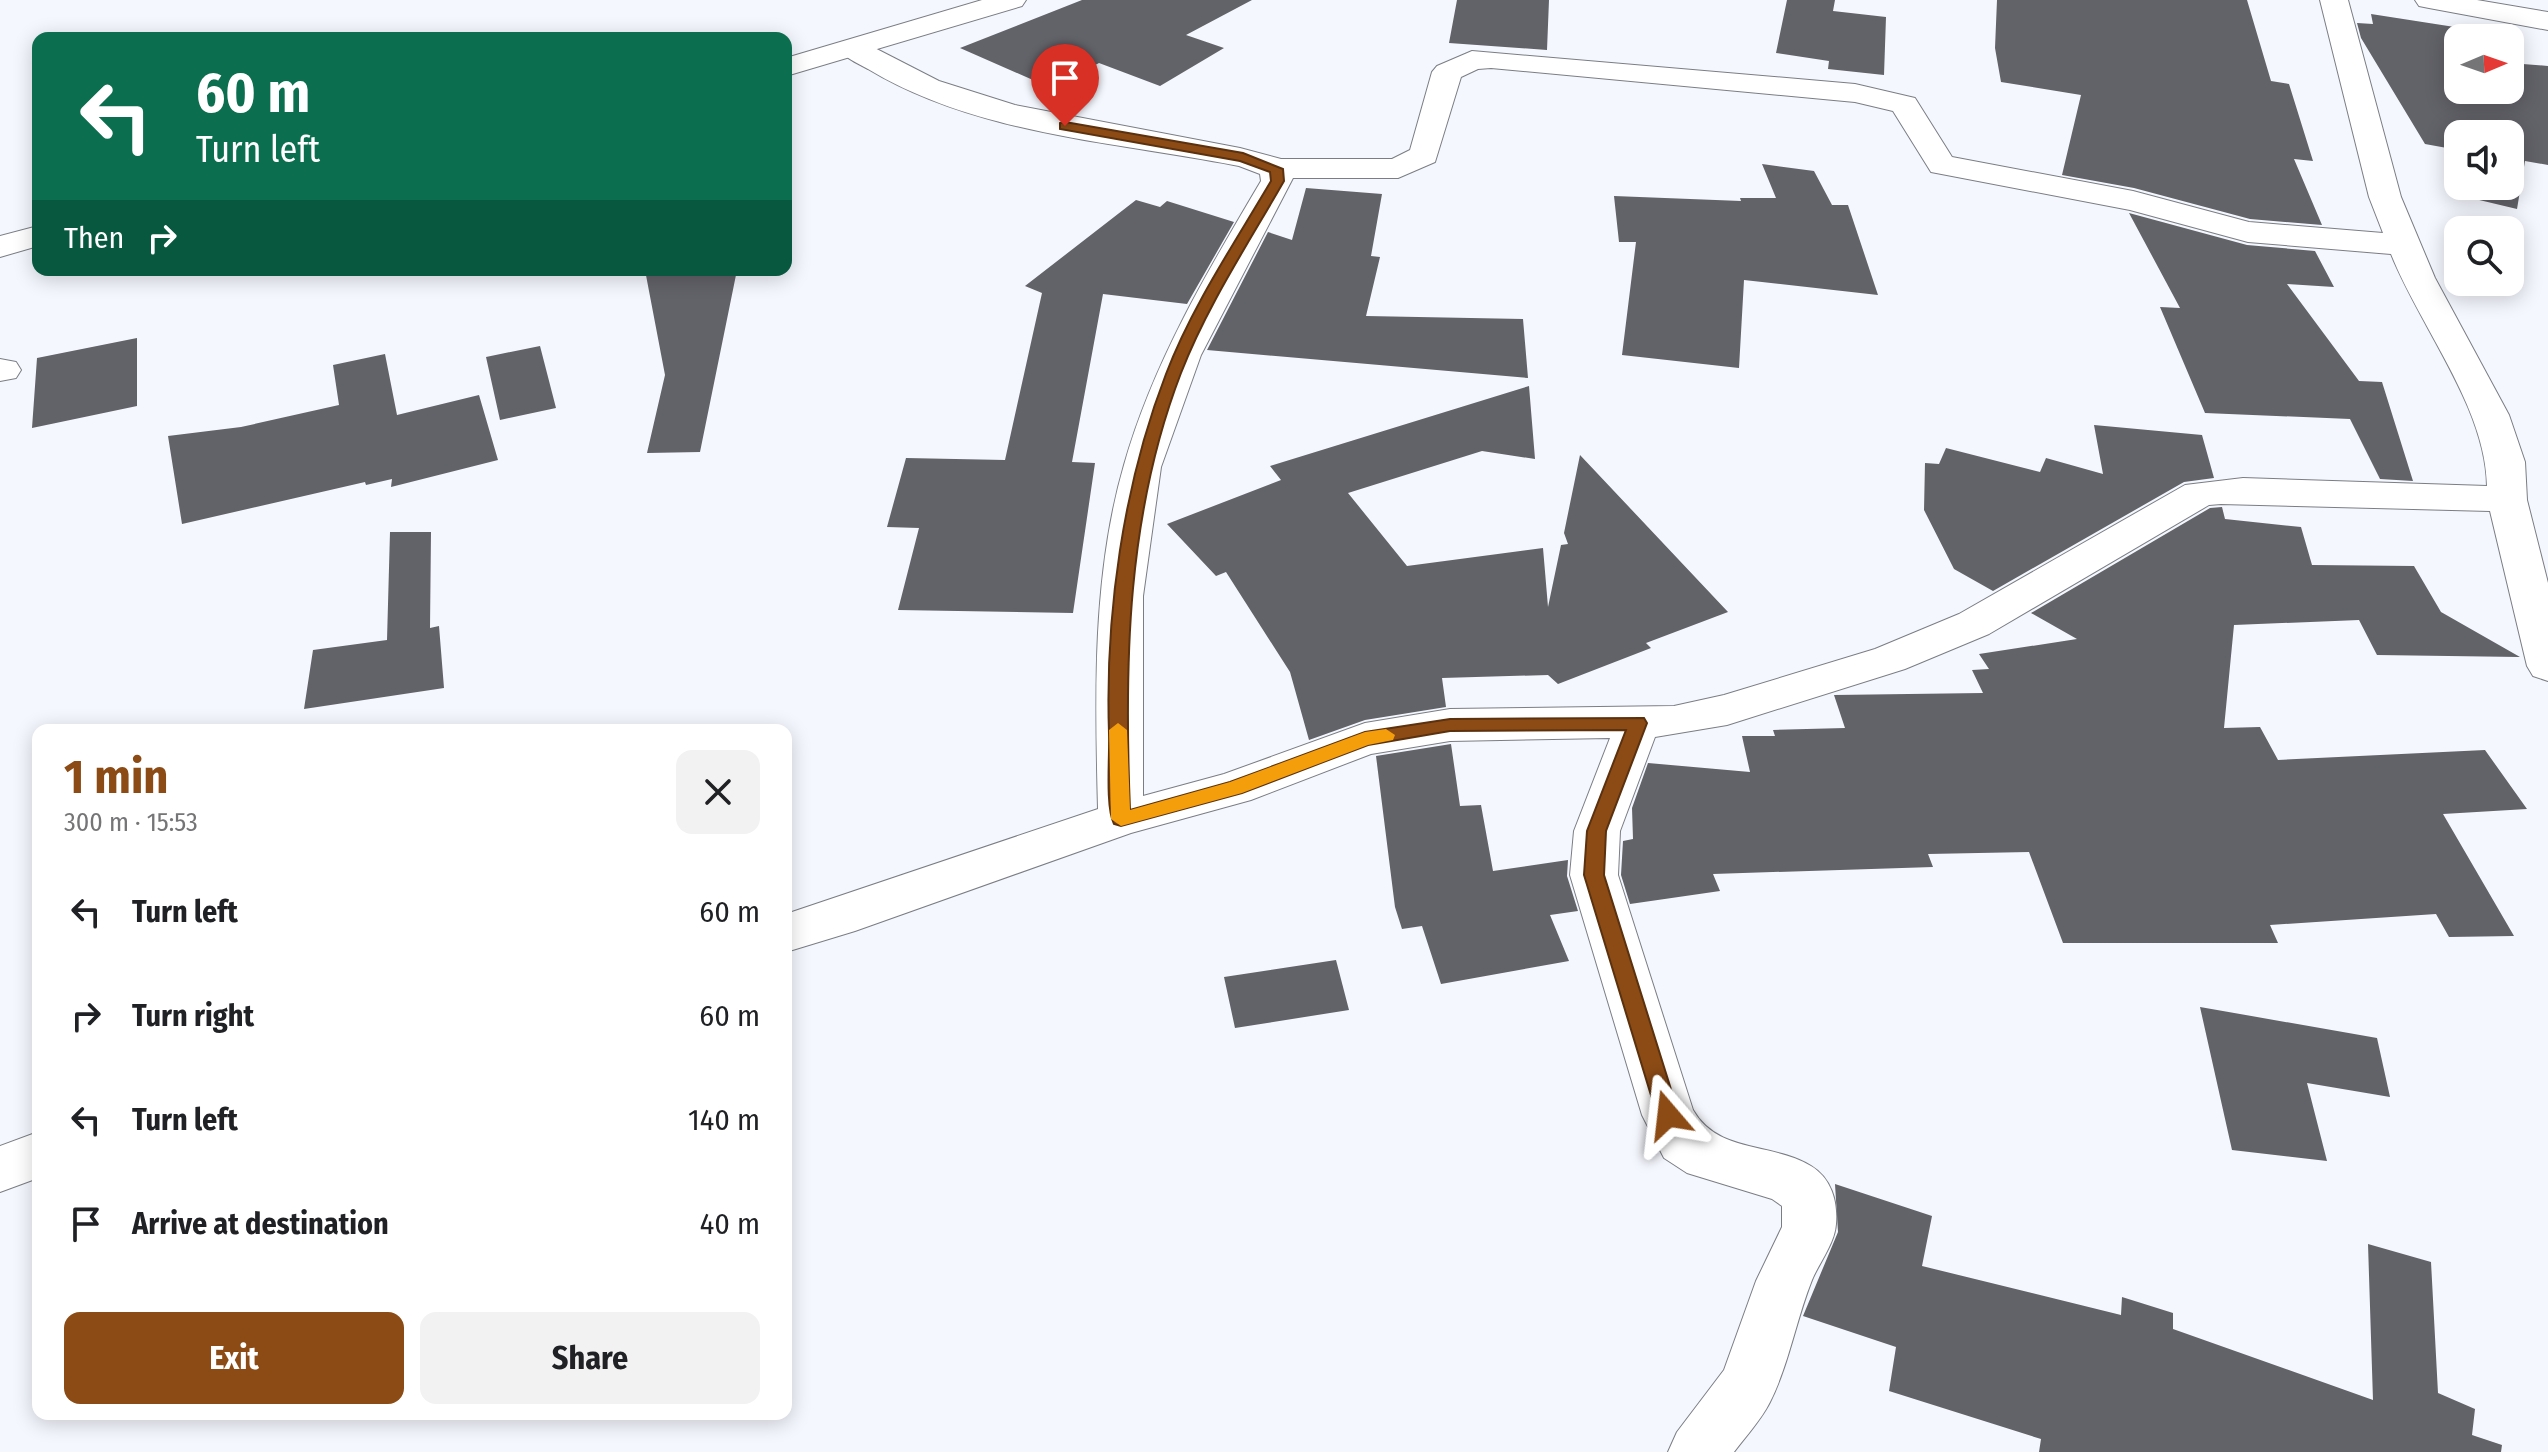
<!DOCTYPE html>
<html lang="en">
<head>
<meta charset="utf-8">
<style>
  body { margin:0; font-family:"Fira Sans Condensed",sans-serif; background:#f2f2f2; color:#202124; height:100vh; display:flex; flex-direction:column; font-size:30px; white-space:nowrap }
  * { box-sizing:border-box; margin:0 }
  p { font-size:26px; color:#757577 }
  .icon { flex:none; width:44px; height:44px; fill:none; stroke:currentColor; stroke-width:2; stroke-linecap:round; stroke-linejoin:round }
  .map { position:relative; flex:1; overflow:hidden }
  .details { position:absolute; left:32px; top:724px; width:760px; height:696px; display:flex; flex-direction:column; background:#fff; border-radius:16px; box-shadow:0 4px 20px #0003 }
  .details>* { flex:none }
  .top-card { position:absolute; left:32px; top:32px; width:760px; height:244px; border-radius:16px; box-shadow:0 4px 20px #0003; background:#0b6e4f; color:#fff; overflow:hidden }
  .needle { width:52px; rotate:88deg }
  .fabs { position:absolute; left:2444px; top:24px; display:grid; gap:16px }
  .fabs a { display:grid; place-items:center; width:80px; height:80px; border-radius:16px; background:#fff; box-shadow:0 4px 20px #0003; font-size:40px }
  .pin { position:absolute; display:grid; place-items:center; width:68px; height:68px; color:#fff; margin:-82px -34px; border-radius:50% 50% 50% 0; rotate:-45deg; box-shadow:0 0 8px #0007 }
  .pin .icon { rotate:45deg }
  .me { position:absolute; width:88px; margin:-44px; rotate:343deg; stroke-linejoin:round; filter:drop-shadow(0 0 6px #0008) }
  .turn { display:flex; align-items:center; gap:28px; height:168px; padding:0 32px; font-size:36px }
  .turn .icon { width:104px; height:104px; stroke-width:2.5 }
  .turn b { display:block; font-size:56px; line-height:68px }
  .then { display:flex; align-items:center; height:76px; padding:0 32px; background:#0003; gap:16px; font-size:30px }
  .round { display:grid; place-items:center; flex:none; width:84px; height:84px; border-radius:16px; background:#f2f2f2 }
  .head { display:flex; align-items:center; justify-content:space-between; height:136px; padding:0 32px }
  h1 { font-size:48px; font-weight:700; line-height:60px; color:#8c4b15 }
  .cta { display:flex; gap:16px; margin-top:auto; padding:16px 32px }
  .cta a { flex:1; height:92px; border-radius:16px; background:#8c4b15; color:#fff; font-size:32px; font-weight:700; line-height:92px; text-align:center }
  .cta a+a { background:#f2f2f2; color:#202124 }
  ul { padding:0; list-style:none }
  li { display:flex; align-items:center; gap:24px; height:104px; padding:0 32px }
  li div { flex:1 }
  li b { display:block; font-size:30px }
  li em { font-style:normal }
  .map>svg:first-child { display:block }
  .building { fill:#626269 }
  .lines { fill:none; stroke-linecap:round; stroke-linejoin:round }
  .minor-casing { stroke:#7a7d85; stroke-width:2 }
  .tertiary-casing { stroke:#7a7d85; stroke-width:2 }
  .minor { fill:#fff; fill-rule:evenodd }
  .tertiary { fill:#fff; fill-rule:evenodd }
  .route { fill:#8c4b15; stroke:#5b310e; stroke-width:2 }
  .slow { fill:#f59e0b }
</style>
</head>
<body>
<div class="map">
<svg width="2548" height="1452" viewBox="0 0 2548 1452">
  <rect width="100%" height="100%" fill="#f5f7fe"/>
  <path class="building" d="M1082,0H1252L1186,35L1224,48L1160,86L1099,63L1063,82L1045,74L1033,80L960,48Z
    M1457,0H1549L1547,50L1449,43Z
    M1787,0H1835L1833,11L1886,17L1884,75L1828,69L1829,61L1776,53Z
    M1997,0H2247L2271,81L2289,84L2313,161L2294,159L2322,225L2250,219L2134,188L2062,175L2081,95L2001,82L1995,48Z
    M2371,14L2461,28L2458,90H2510V63L2548,66V165L2525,161L2517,209L2454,194L2458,174V186H2510V134H2458V150L2425,144L2361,38L2357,23L2373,24Z
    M1762,164L1814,171L1832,205H1848L1878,295L1744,280L1739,368L1622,355L1636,242H1619L1614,196L1741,201L1740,198H1776Z
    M1306,188L1382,194L1371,256L1380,257L1366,316L1523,319L1528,378L1207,350L1268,232L1292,240Z
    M1136,200L1160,207L1167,201L1234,222L1187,304L1103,294L1072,462L1095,463L1073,613L898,610L919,528L887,527L906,458L1005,460L1042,293L1025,286Z
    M2129,213L2247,245L2315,251L2334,287L2287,284L2359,381L2382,382L2413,481L2380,479L2350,419L2205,413L2160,307L2180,308Z
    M645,270H737L700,452L647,453L665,375Z
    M137,338V406L32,428L37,358Z
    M540,346L556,408L500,420L486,357Z
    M385,354L397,415L479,395L498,460L391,487L392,479L366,485L365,482L182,524L168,436L241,427L339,405L333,365Z
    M1529,386L1535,459L1482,451L1348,493L1407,566L1543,548L1548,607L1561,545L1568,544L1564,533L1580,455L1728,612L1646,643L1651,648L1558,684L1548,675L1442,678L1446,707L1365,720L1309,740L1290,672L1226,572L1216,576L1167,524L1281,480L1270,466Z
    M2094,425L2202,435L2214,478L2184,482L1993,591L1954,569L1924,510L1925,463L1939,464L1946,448L2040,472L2046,458L2103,474Z
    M2222,507L2225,519L2301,527L2312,565L2414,566L2441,612L2520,657L2377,655L2359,620L2234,625L2224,728L2260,727L2278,760L2485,750L2527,809L2443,814L2514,936L2449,937L2436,914L2270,925L2278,943H2063L2029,852L1928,854L1933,867L1713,874L1720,891L1630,904L1621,875L1623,841L1633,839L1632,808L1648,763L1750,772L1742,736H1775L1773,730L1845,728L1834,695L1983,693L1972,670L1989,669L1979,654L2077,639L2031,613L2210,508Z
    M390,532H431L430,628L439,626L444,688L304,709L313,650L387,640Z
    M1451,744L1460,806L1481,805L1493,871L1568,860L1567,876L1578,911L1550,915L1569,961L1441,984L1422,926L1402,929L1395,907L1376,756Z
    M1336,960L1349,1010L1235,1028L1224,977Z
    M2200,1007L2377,1038L2390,1097L2307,1083L2327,1161L2232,1150Z
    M1835,1184L1932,1216L1922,1266L2121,1315L2122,1297L2173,1313V1329L2373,1400L2368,1244L2431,1262L2438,1393L2475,1409L2472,1435L2502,1445L2501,1452H2039L2041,1439L1889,1391L1896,1347L1803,1316L1838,1232Z"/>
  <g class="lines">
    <defs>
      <path id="minor" d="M2320,0H2348L2401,197L2435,278L2509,415L2525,462L2527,500L2548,583V681L2533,676L2527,666L2490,511L2221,504L2209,505L1989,634L1905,669L1727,725L1655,737L1620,831L1618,875L1693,1110C1718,1154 1772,1142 1811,1166C1831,1178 1838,1201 1836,1224C1835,1243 1819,1263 1812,1280C1796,1320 1789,1364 1770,1402C1761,1420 1746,1436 1734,1452H1668L1677,1432L1724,1370L1756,1281L1782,1227V1206L1772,1199L1687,1173L1664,1158L1642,1115L1570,875L1574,831L1610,738L1450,741L1371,754L1251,800L1131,833L855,931L786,952V914L1098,809C1095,696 1092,575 1124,465C1153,363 1207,272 1261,181L1260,174L1239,166C1117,142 977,135 868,69C857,63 845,58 838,48L843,42H863L939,81L1015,105L1240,148L1281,159H1392L1410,150L1432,72L1437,66L1472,51L1855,84L1915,98L1952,157L2133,191L2249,222L2383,233L2369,197ZM1491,68L1855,102L1893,111L1931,172L2130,210L2248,242L2391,254C2420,327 2486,407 2487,486L2243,478L2185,485L1959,614L1875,649L1724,695L1674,706L1450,709L1365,723L1224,774L1143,796V596L1161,467L1201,355L1293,178H1398L1435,162L1461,77L1478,69Z
        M2415,0H2477L2548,12V30L2429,8L2419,6Z
        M0,359L16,362L21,370L16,378L0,381Z
        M38,1132V1178L0,1192V1146Z"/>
      <path id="tertiary" d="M982,0H1026L1022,6L786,76V58Z
        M38,226V246L0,257V236Z"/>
    </defs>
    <use href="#minor" class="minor-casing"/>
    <use href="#tertiary" class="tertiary-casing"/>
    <use href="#minor" class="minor"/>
    <use href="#tertiary" class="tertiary"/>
  </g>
  <path class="route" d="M1065,122L1243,153L1283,169L1284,181C1248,244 1207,306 1181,373C1127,513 1124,662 1130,810L1230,782L1365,732L1450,719L1644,718L1647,723L1606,831L1604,875L1679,1115L1676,1121H1661L1657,1115L1584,875L1587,831L1626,730L1450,731L1368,745L1242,793L1121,826L1114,824C1105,806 1110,755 1109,733C1105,615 1123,485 1166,374C1192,306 1234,244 1271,181L1270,172L1240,161L1060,129V123Z"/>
  <path class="slow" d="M1118,723L1127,730L1130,810L1230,782L1365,732L1386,729L1395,735L1393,740L1368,745L1242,793L1121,826L1111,819L1109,730Z"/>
</svg>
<div class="fabs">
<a><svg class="needle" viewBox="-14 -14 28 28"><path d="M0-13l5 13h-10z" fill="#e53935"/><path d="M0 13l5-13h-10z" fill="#757577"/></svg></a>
<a><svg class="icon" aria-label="sound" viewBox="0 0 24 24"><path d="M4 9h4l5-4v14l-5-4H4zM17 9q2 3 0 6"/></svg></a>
<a><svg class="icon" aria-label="search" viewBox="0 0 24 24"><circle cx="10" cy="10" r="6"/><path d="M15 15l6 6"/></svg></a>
</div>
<div class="pin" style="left:1065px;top:126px;background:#d93025"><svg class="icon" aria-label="arrive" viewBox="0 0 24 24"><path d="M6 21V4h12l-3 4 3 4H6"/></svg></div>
<svg class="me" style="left:1668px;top:1115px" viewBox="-20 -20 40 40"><path d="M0-17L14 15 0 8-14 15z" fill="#8c4b15" stroke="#fff" stroke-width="4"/></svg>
<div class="top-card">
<div class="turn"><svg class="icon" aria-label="left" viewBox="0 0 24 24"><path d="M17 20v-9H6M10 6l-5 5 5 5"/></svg><div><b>60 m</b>Turn left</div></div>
<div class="then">Then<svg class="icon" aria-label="right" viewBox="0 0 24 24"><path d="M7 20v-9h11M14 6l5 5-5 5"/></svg></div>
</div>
<section class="details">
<div class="head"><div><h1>1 min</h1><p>300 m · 15:53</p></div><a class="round"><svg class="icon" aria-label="close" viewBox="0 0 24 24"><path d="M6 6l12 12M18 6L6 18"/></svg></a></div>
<ul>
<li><svg class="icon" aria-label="left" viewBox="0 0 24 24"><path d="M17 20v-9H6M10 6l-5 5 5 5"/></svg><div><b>Turn left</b></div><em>60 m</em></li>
<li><svg class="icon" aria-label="right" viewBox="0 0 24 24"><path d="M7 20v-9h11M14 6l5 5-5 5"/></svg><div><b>Turn right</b></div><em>60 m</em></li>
<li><svg class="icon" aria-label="left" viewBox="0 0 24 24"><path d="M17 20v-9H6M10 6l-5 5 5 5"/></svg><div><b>Turn left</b></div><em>140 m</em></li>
<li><svg class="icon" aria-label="arrive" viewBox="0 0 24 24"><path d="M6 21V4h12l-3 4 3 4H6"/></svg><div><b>Arrive at destination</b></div><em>40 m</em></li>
</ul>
<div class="cta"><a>Exit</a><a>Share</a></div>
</section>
</div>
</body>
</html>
